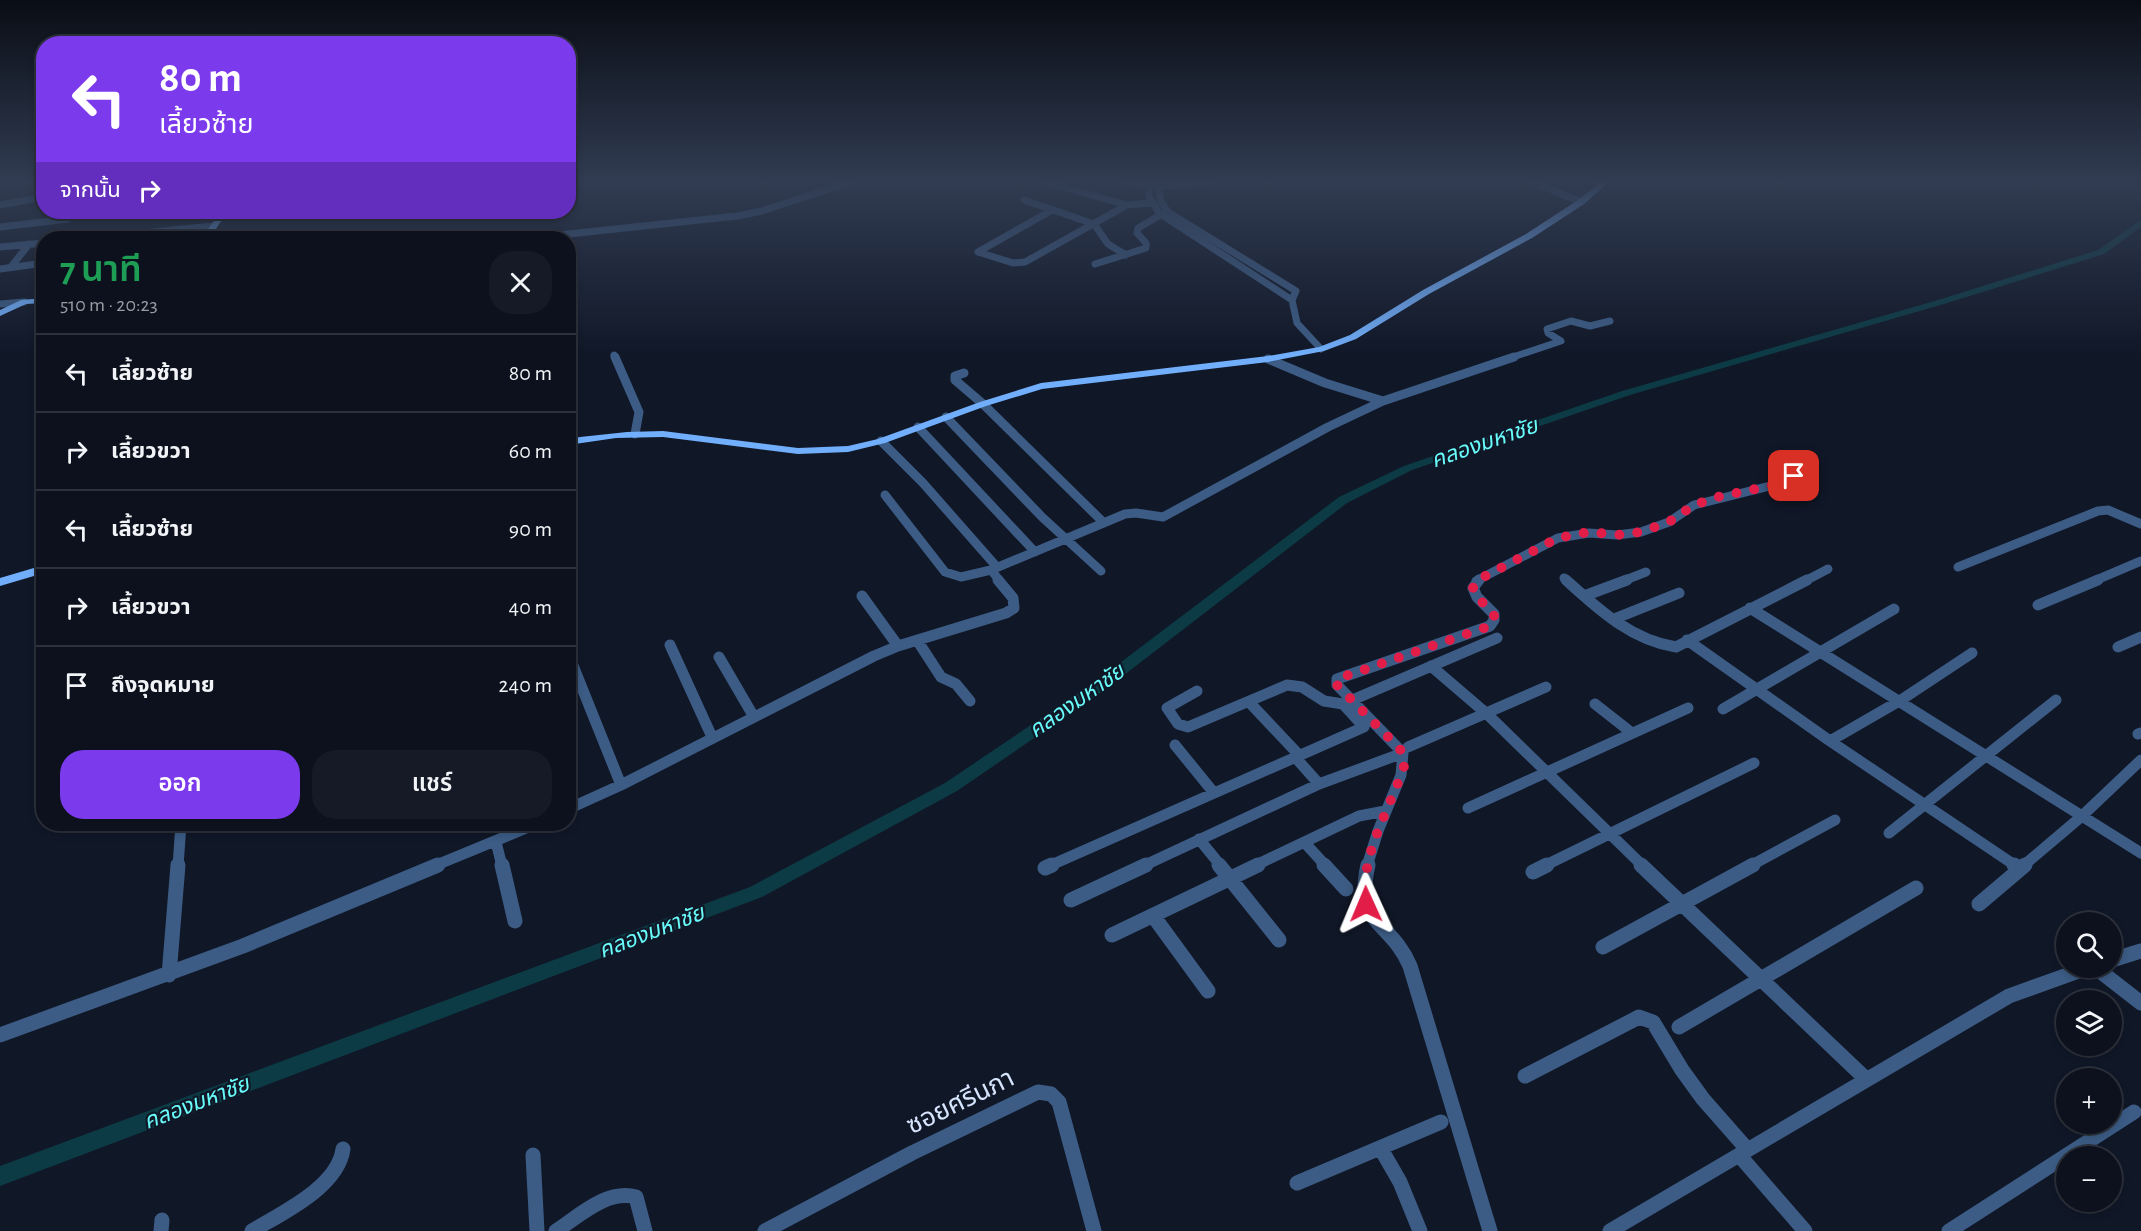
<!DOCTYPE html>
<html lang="th">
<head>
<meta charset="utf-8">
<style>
  body { margin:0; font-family:"Alegreya Sans","Noto Sans Thai",sans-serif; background:#151a26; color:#f1f3f6; height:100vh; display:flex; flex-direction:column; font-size:22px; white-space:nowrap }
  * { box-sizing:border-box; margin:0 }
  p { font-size:20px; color:#9a9da4 }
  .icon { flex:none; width:33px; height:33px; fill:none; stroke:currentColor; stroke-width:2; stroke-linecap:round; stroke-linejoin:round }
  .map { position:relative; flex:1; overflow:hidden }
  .drawer { position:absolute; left:36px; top:231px; width:540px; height:600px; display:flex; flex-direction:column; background:#0c111d; border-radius:24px; box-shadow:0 3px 9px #0003,0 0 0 2px #2c313b }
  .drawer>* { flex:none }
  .top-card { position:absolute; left:36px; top:36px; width:540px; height:183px; border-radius:24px; box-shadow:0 3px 9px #0003,0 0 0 2px #2c313b; background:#7c3aed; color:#fff; overflow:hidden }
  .tools { position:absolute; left:2056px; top:912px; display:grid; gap:12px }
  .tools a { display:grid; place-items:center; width:66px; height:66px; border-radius:50%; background:#0c111d; box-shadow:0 3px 9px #0003,0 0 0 2px #2c313b; font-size:30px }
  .pin { position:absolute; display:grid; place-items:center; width:51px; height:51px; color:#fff; margin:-26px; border-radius:12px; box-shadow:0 3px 9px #0006 }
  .me { position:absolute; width:66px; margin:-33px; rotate:359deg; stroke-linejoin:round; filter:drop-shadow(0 0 4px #0008) }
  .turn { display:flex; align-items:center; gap:21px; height:126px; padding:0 24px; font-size:27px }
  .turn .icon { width:78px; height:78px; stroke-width:2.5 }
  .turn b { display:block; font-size:42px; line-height:51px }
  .then { display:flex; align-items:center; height:57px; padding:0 24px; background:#0003; gap:12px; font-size:22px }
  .round { display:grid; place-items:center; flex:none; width:63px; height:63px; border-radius:24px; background:#151a26 }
  .headline { display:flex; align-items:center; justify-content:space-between; height:102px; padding:0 24px }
  h1 { font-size:36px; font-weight:600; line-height:45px; color:#1e9e55 }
  .primary-button { display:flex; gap:12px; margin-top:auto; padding:12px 24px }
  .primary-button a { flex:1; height:69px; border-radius:24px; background:#7c3aed; color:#fff; font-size:24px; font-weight:600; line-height:69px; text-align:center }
  .primary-button a+a { background:#151a26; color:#f1f3f6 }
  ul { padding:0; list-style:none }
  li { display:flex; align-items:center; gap:18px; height:78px; padding:0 24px; border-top:2px solid #2c313b }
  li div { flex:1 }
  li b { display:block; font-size:22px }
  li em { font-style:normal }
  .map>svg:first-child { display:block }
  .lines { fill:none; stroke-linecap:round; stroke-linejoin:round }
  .canal { fill:#0c3b45; fill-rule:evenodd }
  .street-far3 { stroke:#3c5c85; stroke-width:7 }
  .street-far2 { stroke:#3c5c85; stroke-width:9 }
  .street-far1 { stroke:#3c5c85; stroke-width:11 }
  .street { stroke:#3c5c85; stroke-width:15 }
  .secondary { fill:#71affc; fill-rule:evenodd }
  .route { stroke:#e11d48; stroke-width:10; stroke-dasharray:0 18 }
  .labels { text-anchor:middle; stroke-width:4.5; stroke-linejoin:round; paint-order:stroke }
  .water-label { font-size:22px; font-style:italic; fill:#68fcfa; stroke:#101727 }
  .near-street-label { font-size:26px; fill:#d7e5fe; stroke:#101727 }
</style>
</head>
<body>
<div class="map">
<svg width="2141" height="1231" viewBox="0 0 2141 1231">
  <rect width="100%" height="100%" fill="#101727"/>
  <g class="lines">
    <path class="canal" d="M2141,220V227L2104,254L1944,304L1630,395L1412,470L1347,503L1106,689L957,791L762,897L0,1186V1166L750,887L945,783L1096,681L1339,497L1404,466L1622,391L1938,300L2098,250Z"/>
    <path class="street-far3" d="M1048,183L1127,205L1151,203
      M1129,183L1159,186L1209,183
      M1149,183V196L1159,213L1292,300
      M1157,183L1161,202L1168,212L1296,291L1292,300L1297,323L1321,349
      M1535,183L1581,202
      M1024,200L1094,224L1108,244L1126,255
      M0,205L44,197
      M1052,210L978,252L1013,263L1025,262L1127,205
      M83,216L142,212
      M0,227L68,219
      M92,238L214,226
      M531,238L737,216L762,211L847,183
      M0,247L44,243
      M1095,264L1146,248V243L1137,233L1138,228L1164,213
      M11,267L29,244
      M0,269L44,263
      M0,304L24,302
      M614,355L615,358
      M1510,358L1561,341L1548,333L1547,329L1571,321L1590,326L1610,321"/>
    <path class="street-far2" d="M615,357L639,412L635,434
      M1268,359L1325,383L1383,401
      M964,373L955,376V380L983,404L1104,523
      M946,417L1042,517L1101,571
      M918,427L1035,552
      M881,441L923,483L996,566
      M885,495L945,572L961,577L991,570L1125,514L1136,513L1163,517L1328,427L1383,401L1514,357
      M1958,567L2098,511L2108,510L2141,524
      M991,570L1000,581
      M1564,578L1567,581
      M1476,581L1558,538L1589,533L1617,535L1641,532L1669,522L1694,505L1770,486L1794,476
      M1623,581L1646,572
      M1805,581L1828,569
      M2094,581L2141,561"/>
    <path class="street-far1" d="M1566,580C1598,609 1631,640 1676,647L1807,580
      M862,596L898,646
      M1584,596L1627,580
      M2038,605L2098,580
      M1750,608L2141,853
      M1614,619L1679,593
      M917,640L941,677L956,684L970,701
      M1687,640L1830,741L2016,866
      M670,645L712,737
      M2118,647L2141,637
      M568,653L621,785
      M719,657L754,717
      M1431,666L1487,714L1643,866
      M1197,691L1167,708L1178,724L1188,727L1287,685L1302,687L1324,701L1343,704L1497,638
      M1249,702L1299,755
      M1595,704L1632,733
      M1723,709L1894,609
      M2138,734L2141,733
      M1830,741L1901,700L1972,653
      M1175,745L1214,793
      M1408,747L1546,687
      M1295,757L1319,784
      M1468,808L1688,708
      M568,809L621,785L874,656L898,646L1006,613L1014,608L1013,598L998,580
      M1889,833L2056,700
      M1199,839L1221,866
      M496,842L502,866
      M1305,843L1326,866
      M178,866L181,824
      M434,866L536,824
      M1049,866L1364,727L1343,704
      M1143,866L1319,784L1403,753
      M1254,866L1359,816L1385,811
      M1367,866L1378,831L1401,775L1403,753L1337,685V679L1490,626L1494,620V614L1477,597L1473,588L1479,580
      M1544,866L1754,763
      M1750,866L1835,820
      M2023,866L2082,816L2141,760"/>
    <path class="street" d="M502,865L515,921
      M1219,865L1279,940
      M1324,865L1346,889
      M1368,865C1354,925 1392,922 1410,966L1490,1231
      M1641,865L1866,1079
      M2014,865L2020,869
      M1045,868L1052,865
      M1533,872L1547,865
      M1071,900L1146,865
      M1979,904L2025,865
      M1154,917L1208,991
      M1112,935L1258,865
      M1603,947L1753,865
      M2112,960L2141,951
      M2096,968L2141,1003
      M169,975L178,865
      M1679,1027L1916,888
      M0,1035L243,946L438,865
      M1525,1076L1639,1017L1653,1022L1682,1070L1703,1099L1747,1149
      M1381,1149L1400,1182L1420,1231
      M533,1155L537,1231
      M1739,1155L1805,1231
      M1297,1183L1441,1122
      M161,1231L162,1220
      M252,1231C282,1213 338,1187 343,1149
      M556,1231C579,1216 607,1189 636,1197L645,1231
      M765,1231L912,1153L1038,1092L1051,1094L1059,1102L1094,1231
      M1610,1231L2009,996L2087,968
      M1949,1231L2134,1112"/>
    <path class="secondary" d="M1600,183H1608L1584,204L1532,238L1429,294L1356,339L1324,351L1268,362L1042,389L986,406L885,443L848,452L798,454L663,437L616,438L568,445V439L580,437L627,432L663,431L798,448L848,446L878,439L980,402L1041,383L1268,356L1319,347L1350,335L1423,290L1526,234L1578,200Z
      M221,212H228L209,238H201Z
      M44,298V303L26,304L0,316V310L21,300Z
      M44,565V573L0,586V578Z"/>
  </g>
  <linearGradient id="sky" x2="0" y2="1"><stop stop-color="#090d15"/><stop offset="0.51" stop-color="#313c52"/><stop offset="1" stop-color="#313c52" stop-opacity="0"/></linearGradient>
  <rect width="2141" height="356" fill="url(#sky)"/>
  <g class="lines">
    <path class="route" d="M1366,904C1359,854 1391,809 1405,763L1400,749L1337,685V679L1490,626L1494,620V614L1477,597L1473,588L1476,581L1558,538L1589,532L1617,535L1641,532L1669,522L1694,505L1718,497L1770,486L1794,476"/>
  </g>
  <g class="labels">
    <g class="water-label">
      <text transform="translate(1484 442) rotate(-19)" y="8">คลองมหาชัย</text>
      <text transform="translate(1076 700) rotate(-35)" y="8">คลองมหาชัย</text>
      <text transform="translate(651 931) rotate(-21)" y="8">คลองมหาชัย</text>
      <text transform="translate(196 1102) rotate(-21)" y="8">คลองมหาชัย</text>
    </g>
    <g class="near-street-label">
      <text transform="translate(960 1101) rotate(-26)" y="9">ซอยศรีนภา</text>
    </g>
  </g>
</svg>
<div class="tools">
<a><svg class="icon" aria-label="search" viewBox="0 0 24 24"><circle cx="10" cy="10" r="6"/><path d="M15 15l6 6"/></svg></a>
<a><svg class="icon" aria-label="layers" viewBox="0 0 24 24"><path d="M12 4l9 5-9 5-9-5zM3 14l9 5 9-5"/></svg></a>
<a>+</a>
<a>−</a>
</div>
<div class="pin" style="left:1794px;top:476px;background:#d93025"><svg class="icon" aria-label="arrive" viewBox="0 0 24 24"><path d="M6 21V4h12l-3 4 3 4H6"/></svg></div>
<svg class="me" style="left:1366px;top:904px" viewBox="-20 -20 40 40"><path d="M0-17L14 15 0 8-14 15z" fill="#e11d48" stroke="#fff" stroke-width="4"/></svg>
<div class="top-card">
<div class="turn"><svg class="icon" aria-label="left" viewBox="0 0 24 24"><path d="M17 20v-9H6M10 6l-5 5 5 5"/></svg><div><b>80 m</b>เลี้ยวซ้าย</div></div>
<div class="then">จากนั้น<svg class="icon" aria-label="right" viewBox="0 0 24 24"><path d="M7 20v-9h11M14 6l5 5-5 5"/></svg></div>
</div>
<section class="drawer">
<div class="headline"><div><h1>7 นาที</h1><p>510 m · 20:23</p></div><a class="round"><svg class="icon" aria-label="close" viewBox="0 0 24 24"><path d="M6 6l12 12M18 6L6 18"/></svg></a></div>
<ul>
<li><svg class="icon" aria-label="left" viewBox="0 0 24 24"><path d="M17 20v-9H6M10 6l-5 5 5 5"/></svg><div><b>เลี้ยวซ้าย</b></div><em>80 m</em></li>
<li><svg class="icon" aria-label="right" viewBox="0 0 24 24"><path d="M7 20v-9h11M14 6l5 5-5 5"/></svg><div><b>เลี้ยวขวา</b></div><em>60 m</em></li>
<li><svg class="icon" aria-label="left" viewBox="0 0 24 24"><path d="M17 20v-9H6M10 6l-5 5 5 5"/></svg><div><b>เลี้ยวซ้าย</b></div><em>90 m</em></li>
<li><svg class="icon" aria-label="right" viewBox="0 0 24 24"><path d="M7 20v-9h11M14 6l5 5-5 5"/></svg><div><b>เลี้ยวขวา</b></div><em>40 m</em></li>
<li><svg class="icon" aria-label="arrive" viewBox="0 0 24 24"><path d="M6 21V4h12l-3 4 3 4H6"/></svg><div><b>ถึงจุดหมาย</b></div><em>240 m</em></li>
</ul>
<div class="primary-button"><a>ออก</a><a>แชร์</a></div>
</section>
</div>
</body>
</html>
